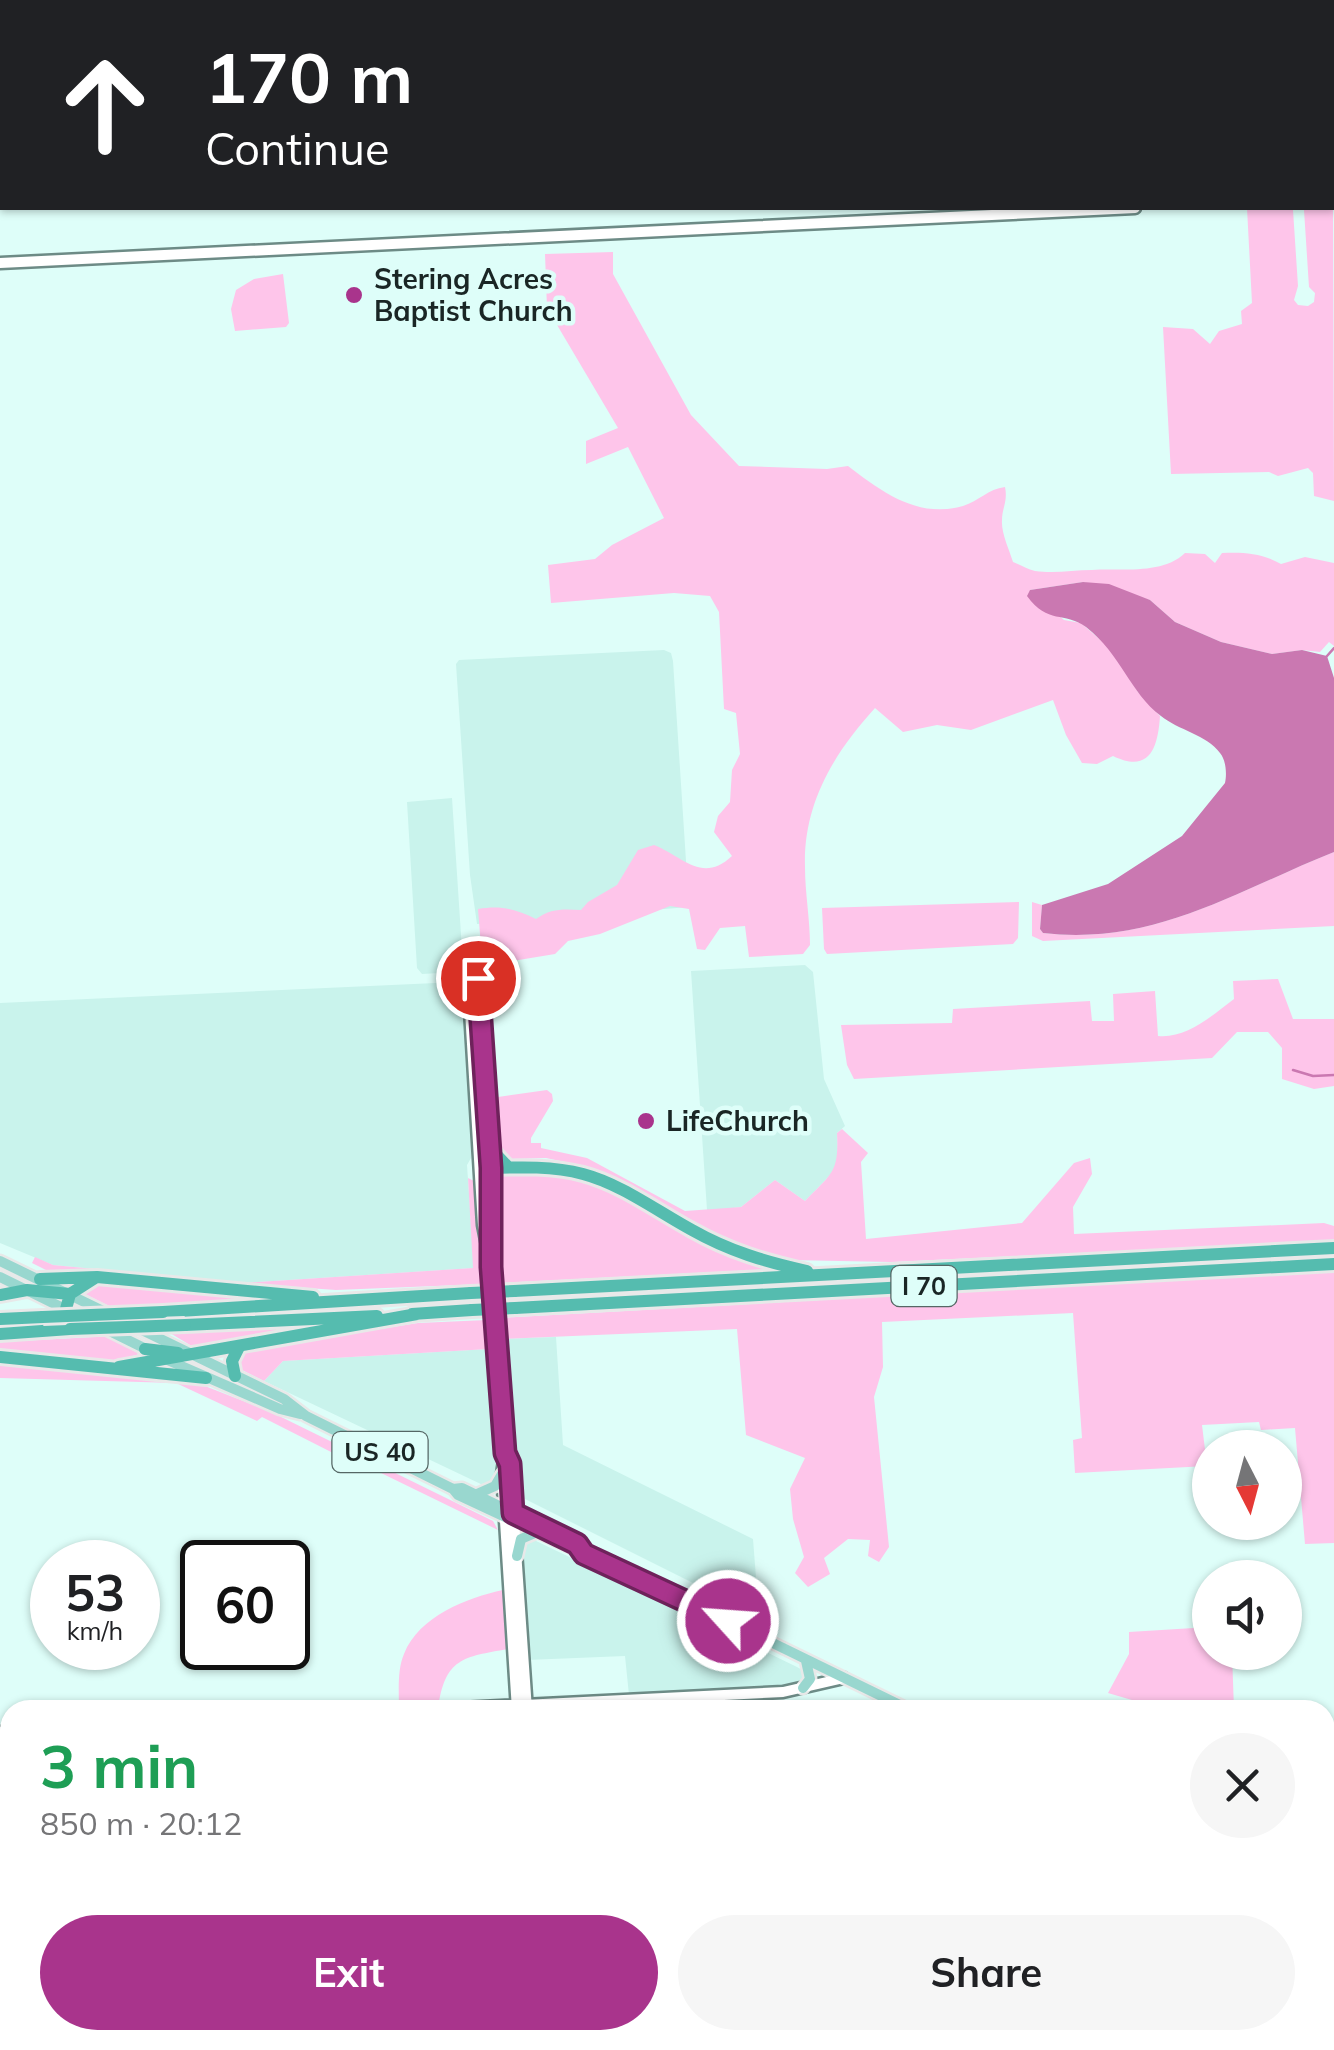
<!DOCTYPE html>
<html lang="en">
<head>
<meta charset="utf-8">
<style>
  body { margin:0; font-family:Mulish,sans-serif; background:#f6f6f6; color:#202124; height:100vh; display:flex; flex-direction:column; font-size:38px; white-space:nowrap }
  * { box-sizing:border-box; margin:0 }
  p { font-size:32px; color:#757577 }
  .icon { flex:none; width:55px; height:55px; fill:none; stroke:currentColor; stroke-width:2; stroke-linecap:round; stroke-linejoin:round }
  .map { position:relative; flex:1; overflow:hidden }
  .side { position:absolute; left:0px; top:1700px; width:1335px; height:350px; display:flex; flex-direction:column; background:#fff; border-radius:30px 30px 0 0; box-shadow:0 2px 8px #0004 }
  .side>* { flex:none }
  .banner { position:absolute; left:0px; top:0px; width:1335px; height:210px; box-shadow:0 2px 8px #0004; background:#202124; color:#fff; overflow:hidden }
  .needle { width:65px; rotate:174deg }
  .controls { position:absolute; left:1192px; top:1430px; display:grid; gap:20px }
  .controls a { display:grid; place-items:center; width:110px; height:110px; border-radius:50%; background:#fff; box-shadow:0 2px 8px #0004; font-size:50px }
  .speed { position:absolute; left:30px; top:1540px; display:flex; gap:20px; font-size:50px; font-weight:700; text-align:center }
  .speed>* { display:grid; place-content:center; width:130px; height:130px; border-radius:50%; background:#fff; box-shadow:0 2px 8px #0004; line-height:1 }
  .speed small { font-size:25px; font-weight:400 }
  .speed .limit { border:5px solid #111; border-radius:15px; background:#fff; color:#111 }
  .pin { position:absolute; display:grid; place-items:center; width:85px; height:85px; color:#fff; margin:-42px; border:5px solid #fff; border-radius:50%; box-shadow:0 2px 10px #0007 }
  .me { position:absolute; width:110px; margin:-55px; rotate:296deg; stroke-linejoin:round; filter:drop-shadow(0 0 8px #0008) }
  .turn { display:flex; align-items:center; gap:35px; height:210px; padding:0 40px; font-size:45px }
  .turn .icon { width:130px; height:130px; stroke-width:2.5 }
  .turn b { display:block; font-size:70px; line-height:85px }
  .round { display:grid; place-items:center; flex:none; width:105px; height:105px; border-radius:52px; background:#f6f6f6 }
  .headline { display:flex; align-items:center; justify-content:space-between; height:170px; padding:0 40px }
  h1 { font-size:60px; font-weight:700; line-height:75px; color:#1e9e55 }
  .primary-button { display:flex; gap:20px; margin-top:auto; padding:20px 40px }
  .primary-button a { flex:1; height:115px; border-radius:60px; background:#a9348c; color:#fff; font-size:40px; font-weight:700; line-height:115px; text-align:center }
  .primary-button a+a { background:#f6f6f6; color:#202124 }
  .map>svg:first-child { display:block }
  .built { fill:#c9f3ec }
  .green { fill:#fec5ea }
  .water { fill:#ca78b1 }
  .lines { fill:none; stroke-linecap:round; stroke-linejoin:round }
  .stream { stroke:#ca78b1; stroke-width:2.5 }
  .secondary-casing { stroke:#6d8b86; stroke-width:15 }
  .primary-casing { stroke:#e8e9e9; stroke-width:15 }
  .motorway-casing { stroke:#e8e9e9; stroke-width:18 }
  .secondary { stroke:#fff; stroke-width:10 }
  .primary { stroke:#99d7cf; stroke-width:10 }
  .motorway { stroke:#55bcaf; stroke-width:12 }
  .motorway-bridge-casing { stroke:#e8e9e9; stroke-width:18; stroke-linecap:butt }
  .motorway-bridge { stroke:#55bcaf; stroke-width:12 }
  .route-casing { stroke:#6e225b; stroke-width:25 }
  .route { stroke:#a9348c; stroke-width:18 }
  .poi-dot { fill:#a9348c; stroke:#defef9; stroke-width:4 }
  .labels { text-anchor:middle; stroke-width:9; stroke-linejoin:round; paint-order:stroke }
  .shield { fill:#defef9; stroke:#556765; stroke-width:2.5 }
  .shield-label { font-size:25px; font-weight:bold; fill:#1a2625 }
  .poi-label { font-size:28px; font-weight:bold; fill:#1a2625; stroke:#defef9; text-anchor:start }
</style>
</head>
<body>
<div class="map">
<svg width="1334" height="2050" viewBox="0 0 1334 2050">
  <rect width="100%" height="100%" fill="#defef9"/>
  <path class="built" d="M664,650L671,653L673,661L689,907L477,924L470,875L456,664L459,660Z
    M452,798L463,965L457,972L422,974L417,968L407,802Z
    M805,965L813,972L824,1079L845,1126L837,1133L838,1158L835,1170L805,1201L775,1180L741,1207L710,1211L707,1210L691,971Z
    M458,982L464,985L472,1119L471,1158L467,1165L474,1268L242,1283L53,1265L0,1243V1003Z
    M556,1337L563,1445L753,1539L759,1616L517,1495L503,1339Z
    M489,1349L496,1472L491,1483L485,1486L264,1381L283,1361Z
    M530,1538L797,1667L804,1671L805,1678L800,1683L781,1687L629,1695L625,1656L527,1660L520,1555L524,1541Z
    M1325,1766H1329V1771L1334,1773V1869L1325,1865Z"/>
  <path class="green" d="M900,0H1334V91L1332,2Z
    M1333,203L1334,501L1314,496L1313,473L1308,468L1278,476L1269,472L1171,474L1163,327L1193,329L1210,344L1219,331L1242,324L1241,311L1252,303L1247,208H1290L1293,210L1298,286L1294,300L1298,305L1308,306L1314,302L1315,293L1309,287L1304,210L1332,208Z
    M613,252V274L691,415L739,466L827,469L848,466C882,492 918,519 963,506C979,501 988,489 1005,487C1008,501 1002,508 1002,520C1001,533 1009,549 1013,562C1020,565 1027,569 1035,571C1055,574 1073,570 1092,570C1122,568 1162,575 1185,553L1205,554L1215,563L1222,553C1243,552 1262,553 1281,564L1305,557L1334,563V646L1329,642L1320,652L1302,650L1272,654L1221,642L1175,622L1150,600L1083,582L1030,590L1064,620L1081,623L1113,651L1138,692L1160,716C1158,747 1150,774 1113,756L1097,764L1082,763L1066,735L1053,700L971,730L937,725L903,732L875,708C834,753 803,804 805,867C805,893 810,919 810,945L803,954L749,957L745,926L720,928L705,950L697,949L689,909L670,906L600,934L568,941L555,954L489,965L482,959L478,909C501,905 516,909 536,919C551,908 564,909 581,910L588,902L617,885L638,850L654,845C684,857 702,884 732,856L714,832L718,816L730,802L732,770L740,754L736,713L724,709L719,612L710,596L674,593L551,603L548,565L595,559L612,545L664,518L628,447L586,464V441L618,428L547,308L545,254Z
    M283,274L289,323L286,327L235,331L231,309L236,290L254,279Z
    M1334,852V926L1043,941L1032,936V902L1042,905L1040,929L1043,933C1154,946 1236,891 1334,852Z
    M1019,902L1018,938L1013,944L827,954L824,949L822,908Z
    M1278,979L1293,1019H1334V1086L1314,1089L1282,1079V1048L1268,1032H1237L1212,1058L854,1079L847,1065L841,1025L952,1023L953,1009L1090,1001L1092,1021H1114L1113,994L1155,991L1158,1036C1186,1039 1213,1015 1234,999L1233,981Z
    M547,1090L552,1094L553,1101L531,1138V1143H541V1148L587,1158L685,1211L741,1207L775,1180L805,1201C832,1173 839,1173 837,1133L842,1129L868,1153L861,1162L866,1239L1022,1223L1074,1163L1090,1158L1092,1174L1073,1207L1074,1234L1324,1223L1334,1226V1241L891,1262L788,1260L739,1247L570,1163L546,1158L507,1159C489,1143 493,1124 493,1101L498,1097Z
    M541,1173C606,1180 647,1214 703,1242C726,1253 752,1260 776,1269L500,1283L498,1180L504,1174Z
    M468,1178L476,1182L485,1284L336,1290L105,1274L67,1275L66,1271L52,1273L32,1263L35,1257L53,1265L242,1283L473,1268Z
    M1334,1271V1543L1305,1544L1295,1428L1261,1430L1259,1422L1202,1425L1207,1466L1075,1473L1073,1440L1082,1438L1073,1313L882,1322L883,1367L874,1397L889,1547L879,1562L868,1556L870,1540L848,1539L824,1558L830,1574L808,1587L795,1573L804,1557L793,1519L790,1489L805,1458L746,1435L737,1329L503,1339L501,1318Z
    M99,1285H121L255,1298L113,1308L79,1291Z
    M487,1320L489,1349L283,1361L264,1381L238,1368L240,1354L247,1350L418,1323Z
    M356,1324L195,1348L170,1333Z
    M114,1336L140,1354L114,1361L0,1352V1342Z
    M0,1365H33L187,1379L271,1412L493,1521L498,1530L340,1453L337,1455L262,1417L257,1421L176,1383L0,1378Z
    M503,1590L508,1649C463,1657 445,1658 438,1709L399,1710C399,1692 397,1670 404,1654C419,1616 467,1598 503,1590Z
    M1210,1627V1652L1232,1653L1234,1710H1166L1108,1693L1129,1654V1632Z"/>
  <path class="water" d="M1083,582L1109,584L1150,600L1175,622L1221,642L1272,654L1302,650L1327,656L1334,678V852C1236,891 1154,946 1043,933L1040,929L1042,905L1108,884L1182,836L1225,783C1227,774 1226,760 1220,753C1207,735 1178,730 1161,716C1130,693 1121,654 1086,627C1064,611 1048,625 1027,596L1030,590Z"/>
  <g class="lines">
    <path class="stream" d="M1327,656L1334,648
      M1293,1070L1313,1076L1334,1075"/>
    <defs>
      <path id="secondary" d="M1332,198H1334
        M0,263L1135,208
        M478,977L494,1217L491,1267L505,1453L510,1464L527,1710
        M468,978L483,1225L491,1266
        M505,1453L502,1474L517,1710
        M421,1710L783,1692L844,1678
        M0,1732H10
        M542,2040L543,2050"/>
      <path id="primary" d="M0,1261L284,1399L306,1416L453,1489L458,1495L695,1605L910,1710
        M0,1277L148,1350
        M163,1358L280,1409L300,1414
        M453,1489L462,1488L577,1544L584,1553
        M477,1494L495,1486L502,1474
        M517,1556L521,1539L535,1533
        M803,1688L810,1679L806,1661
        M1325,1876L1334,1880"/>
      <path id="motorway" d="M490,1148L508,1167
        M491,1168C521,1167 553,1166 583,1174C621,1184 657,1211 692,1230C729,1251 766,1262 807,1271
        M40,1279L97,1277L313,1297
        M514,1291L1334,1248
        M0,1295L27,1290L70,1294L95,1278
        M515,1308L1334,1264
        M66,1309L70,1294
        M163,1312L471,1293
        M412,1314L472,1310
        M0,1319L43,1317
        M185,1325L377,1316
        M0,1334L70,1329
        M145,1349L178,1353
        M0,1357L206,1378
        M119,1367L417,1314
        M235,1376L232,1361L239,1347"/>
    </defs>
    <use href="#secondary" class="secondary-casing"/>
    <use href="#primary" class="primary-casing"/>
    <use href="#motorway" class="motorway-casing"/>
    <use href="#secondary" class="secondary"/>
    <use href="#primary" class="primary"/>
    <use href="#motorway" class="motorway"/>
    <defs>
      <path id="motorway-bridge" d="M471,1293L514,1291
        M472,1310L515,1308
        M43,1317L163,1312
        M70,1329L185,1325"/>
    </defs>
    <use href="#motorway-bridge" class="motorway-bridge-casing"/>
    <use href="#motorway-bridge" class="motorway-bridge"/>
  </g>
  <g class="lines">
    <defs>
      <path id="route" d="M478,978L491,1168V1267L505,1453L510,1464L513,1513L577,1544L584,1554L728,1621"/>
    </defs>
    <use href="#route" class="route-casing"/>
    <use href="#route" class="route"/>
  </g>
  <g class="poi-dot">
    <circle cx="354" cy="295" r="10"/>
    <circle cx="646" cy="1121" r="10"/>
  </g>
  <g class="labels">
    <g class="shield">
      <rect x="891.5" y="1266" width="65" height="40" rx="8"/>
      <rect x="332.5" y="1432" width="95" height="40" rx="8"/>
    </g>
    <g class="shield-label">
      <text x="924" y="1295">I 70</text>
      <text x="380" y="1461">US 40</text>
    </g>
    <g class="poi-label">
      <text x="374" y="289">Stering Acres<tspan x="374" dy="32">Baptist Church</tspan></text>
      <text x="666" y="1131">LifeChurch</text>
    </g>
  </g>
</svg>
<div class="controls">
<a><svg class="needle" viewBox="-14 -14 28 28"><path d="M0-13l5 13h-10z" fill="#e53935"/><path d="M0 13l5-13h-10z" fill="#757577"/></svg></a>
<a><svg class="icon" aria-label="sound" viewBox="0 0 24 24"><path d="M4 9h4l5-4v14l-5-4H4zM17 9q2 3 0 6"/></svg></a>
</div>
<div class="speed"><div>53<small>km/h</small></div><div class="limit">60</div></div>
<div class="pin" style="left:478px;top:978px;background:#d93025"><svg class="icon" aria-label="arrive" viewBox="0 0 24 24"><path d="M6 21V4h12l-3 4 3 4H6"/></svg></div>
<svg class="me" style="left:728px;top:1621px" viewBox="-20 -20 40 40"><circle r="17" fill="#a9348c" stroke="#fff" stroke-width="3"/><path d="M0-11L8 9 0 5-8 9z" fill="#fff"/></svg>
<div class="banner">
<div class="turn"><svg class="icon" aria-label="ahead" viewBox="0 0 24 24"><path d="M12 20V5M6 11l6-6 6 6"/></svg><div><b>170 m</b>Continue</div></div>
</div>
<section class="side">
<div class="headline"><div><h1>3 min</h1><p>850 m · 20:12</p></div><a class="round"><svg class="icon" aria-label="close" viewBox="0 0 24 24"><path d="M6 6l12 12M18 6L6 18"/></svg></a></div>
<div class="primary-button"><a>Exit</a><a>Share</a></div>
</section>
</div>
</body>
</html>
